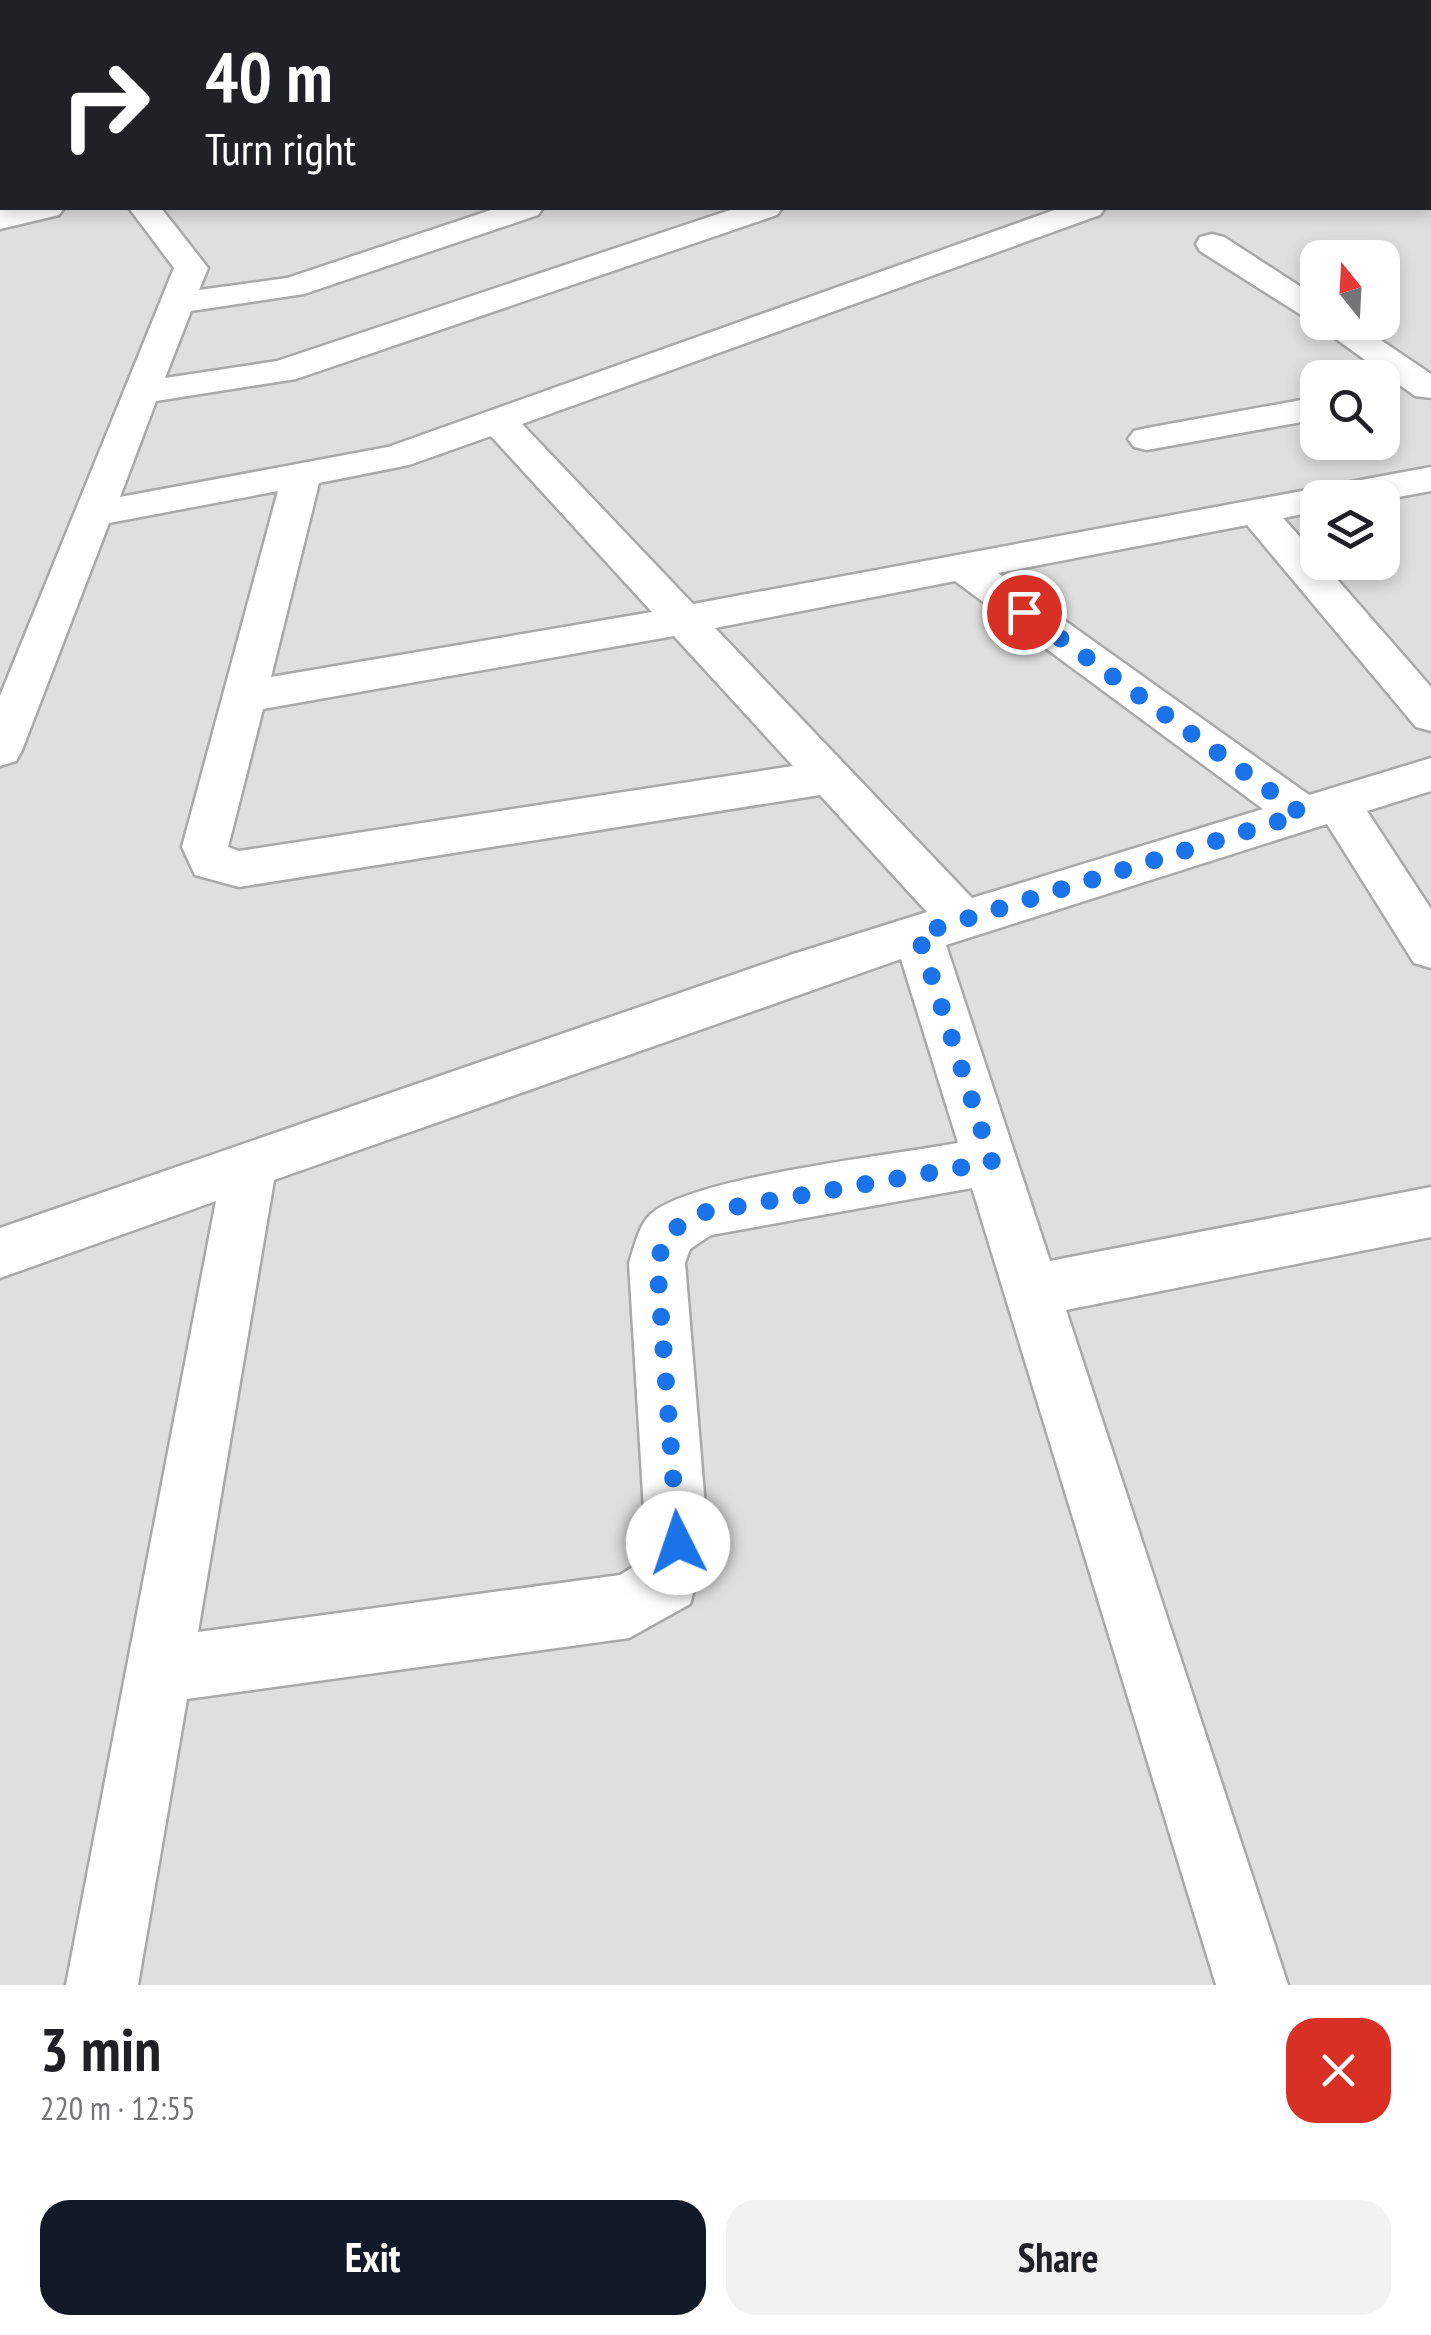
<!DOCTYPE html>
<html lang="en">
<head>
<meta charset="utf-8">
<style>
  body { margin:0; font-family:"PT Sans Narrow",sans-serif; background:#f2f2f2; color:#202124; height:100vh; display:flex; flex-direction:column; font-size:38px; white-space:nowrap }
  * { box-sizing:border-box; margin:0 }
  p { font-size:32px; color:#757577 }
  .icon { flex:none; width:55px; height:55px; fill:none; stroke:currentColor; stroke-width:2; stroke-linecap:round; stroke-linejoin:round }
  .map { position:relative; height:1985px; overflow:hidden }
  .drawer { display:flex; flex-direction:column; background:#fff; flex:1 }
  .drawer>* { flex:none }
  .banner { position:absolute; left:0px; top:0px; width:1432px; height:210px; box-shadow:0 5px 15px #0003; background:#202124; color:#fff; overflow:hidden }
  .needle { width:65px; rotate:342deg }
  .buttons { position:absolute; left:1300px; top:240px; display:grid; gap:20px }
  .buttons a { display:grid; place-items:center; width:100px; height:100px; border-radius:20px; background:#fff; box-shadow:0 5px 15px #0003; font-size:50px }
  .pin { position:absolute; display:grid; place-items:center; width:85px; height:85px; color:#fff; margin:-42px; border:5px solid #fff; border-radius:50%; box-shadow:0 2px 10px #0007 }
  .me { position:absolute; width:110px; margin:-55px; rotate:356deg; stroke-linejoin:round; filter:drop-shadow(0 0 8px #0008) }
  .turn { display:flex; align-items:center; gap:35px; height:210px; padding:0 40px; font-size:45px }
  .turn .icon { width:130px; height:130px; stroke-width:2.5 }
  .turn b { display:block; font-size:70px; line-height:85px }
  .round { display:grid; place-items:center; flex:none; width:105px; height:105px; border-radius:30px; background:#f2f2f2 }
  .summary { display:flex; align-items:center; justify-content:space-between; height:170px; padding:0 40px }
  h1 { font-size:60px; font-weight:800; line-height:75px }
  .action { display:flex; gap:20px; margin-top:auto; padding:20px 40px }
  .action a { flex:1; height:115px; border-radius:30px; background:#111827; color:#fff; font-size:40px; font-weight:800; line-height:115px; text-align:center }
  .action a+a { background:#f2f2f2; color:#202124 }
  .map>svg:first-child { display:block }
  .residential { fill:#e0dfdf; fill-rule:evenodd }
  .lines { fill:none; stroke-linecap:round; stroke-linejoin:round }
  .street-casing { stroke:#a9a9a9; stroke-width:5 }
  .secondary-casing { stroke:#707d05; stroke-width:5 }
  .highway-casing { stroke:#dc2a67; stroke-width:5 }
  .street { fill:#fff; fill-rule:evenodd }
  .secondary { fill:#f7fabf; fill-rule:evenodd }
  .highway { fill:#e892a2; fill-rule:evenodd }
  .route { stroke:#1a73e8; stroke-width:18; stroke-dasharray:0 32.4 }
</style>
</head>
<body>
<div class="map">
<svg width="1431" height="1985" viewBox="0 0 1431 1985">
  <rect width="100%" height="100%" fill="#f2efe9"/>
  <path class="residential" d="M0,0H1431V1985H0ZM2,2H1430V208H2ZM1318,258H1382V322H1318ZM1318,378H1382V442H1318ZM1318,498H1382V562H1318Z"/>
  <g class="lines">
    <defs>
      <path id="street" d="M418,0H448L450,2H420Z
        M1332,0H1363L1365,2H1334Z
        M1430,37H1431V53H1430Z
        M2,85V103L0,104V86Z
        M8,208H64L59,215L0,229V209Z
        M129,208H161L208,268L199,290L287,278L497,208H543L538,215L304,294L191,311L165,378L277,361L736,208H782L777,215L296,379L156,401L120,497L388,447L1060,208H1105L1100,215L522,424L693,604L1431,467V491L1382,500L1318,498V511L1283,518L1318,557V562H1322L1431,687V731L1416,727L1247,525L998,573L1309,795L1431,758V791L1367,811L1431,909V968L1414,963L1327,824L946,945L1050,1261L1431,1187V1237L1066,1310L1288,1985H1216L972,1188L711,1235L690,1249L685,1263L708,1543L690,1604L629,1638L187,1699L138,1985H66L216,1201L0,1278V1228L790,955L927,912L820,795L239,887L195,875L182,847L278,491L109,523L22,750L16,761L0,766V696L174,268ZM491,436L652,612L271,677L319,483L409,465ZM955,581L1263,809L972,898L715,628ZM674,636L793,766L239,851L228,847L263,709ZM901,959L958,1143C894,1155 692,1177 651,1214C639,1224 634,1248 629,1263L646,1543L641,1562L620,1575L198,1632L274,1180Z
        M1212,234L1224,237L1318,298V322H1354L1431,374V398L1415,396L1314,323L1200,251L1196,244L1200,237Z
        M1318,397V419L1147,450L1134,447L1128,439L1134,431L1147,428Z"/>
      <path id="secondary" d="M1431,65V85L1430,86V66Z"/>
      <path id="highway" d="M1024,0H1059L1060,2H1026Z
        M1430,157H1431V177H1430Z"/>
    </defs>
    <use href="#street" class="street-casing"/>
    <use href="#secondary" class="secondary-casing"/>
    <use href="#highway" class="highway-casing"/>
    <use href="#street" class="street"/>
    <use href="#secondary" class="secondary"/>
    <use href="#highway" class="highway"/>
  </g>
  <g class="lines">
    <path class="route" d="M678,1543L657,1262L668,1233L700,1213L992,1162L918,934L1302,814L1024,612"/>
  </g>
</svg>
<div class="buttons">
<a><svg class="needle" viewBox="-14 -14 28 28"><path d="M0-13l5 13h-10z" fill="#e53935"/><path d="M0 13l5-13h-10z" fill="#757577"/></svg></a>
<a><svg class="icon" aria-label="search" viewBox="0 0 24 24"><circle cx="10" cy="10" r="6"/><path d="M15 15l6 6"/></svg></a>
<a><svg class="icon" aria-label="layers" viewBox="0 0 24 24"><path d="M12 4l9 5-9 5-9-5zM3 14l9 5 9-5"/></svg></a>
</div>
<div class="pin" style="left:1024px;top:612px;background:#d93025"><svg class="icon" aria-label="arrive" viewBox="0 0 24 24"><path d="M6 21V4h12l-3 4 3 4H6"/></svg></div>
<svg class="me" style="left:678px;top:1543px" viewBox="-20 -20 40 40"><circle r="19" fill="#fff"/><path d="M0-13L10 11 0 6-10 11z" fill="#1a73e8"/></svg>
<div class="banner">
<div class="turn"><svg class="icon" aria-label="right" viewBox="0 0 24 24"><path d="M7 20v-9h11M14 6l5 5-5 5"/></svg><div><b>40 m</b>Turn right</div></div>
</div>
</div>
<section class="drawer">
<div class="summary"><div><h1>3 min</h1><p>220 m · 12:55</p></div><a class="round" style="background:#d93025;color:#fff"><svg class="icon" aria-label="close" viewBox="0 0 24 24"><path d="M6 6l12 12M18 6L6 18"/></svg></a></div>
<div class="action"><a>Exit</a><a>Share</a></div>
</section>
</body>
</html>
